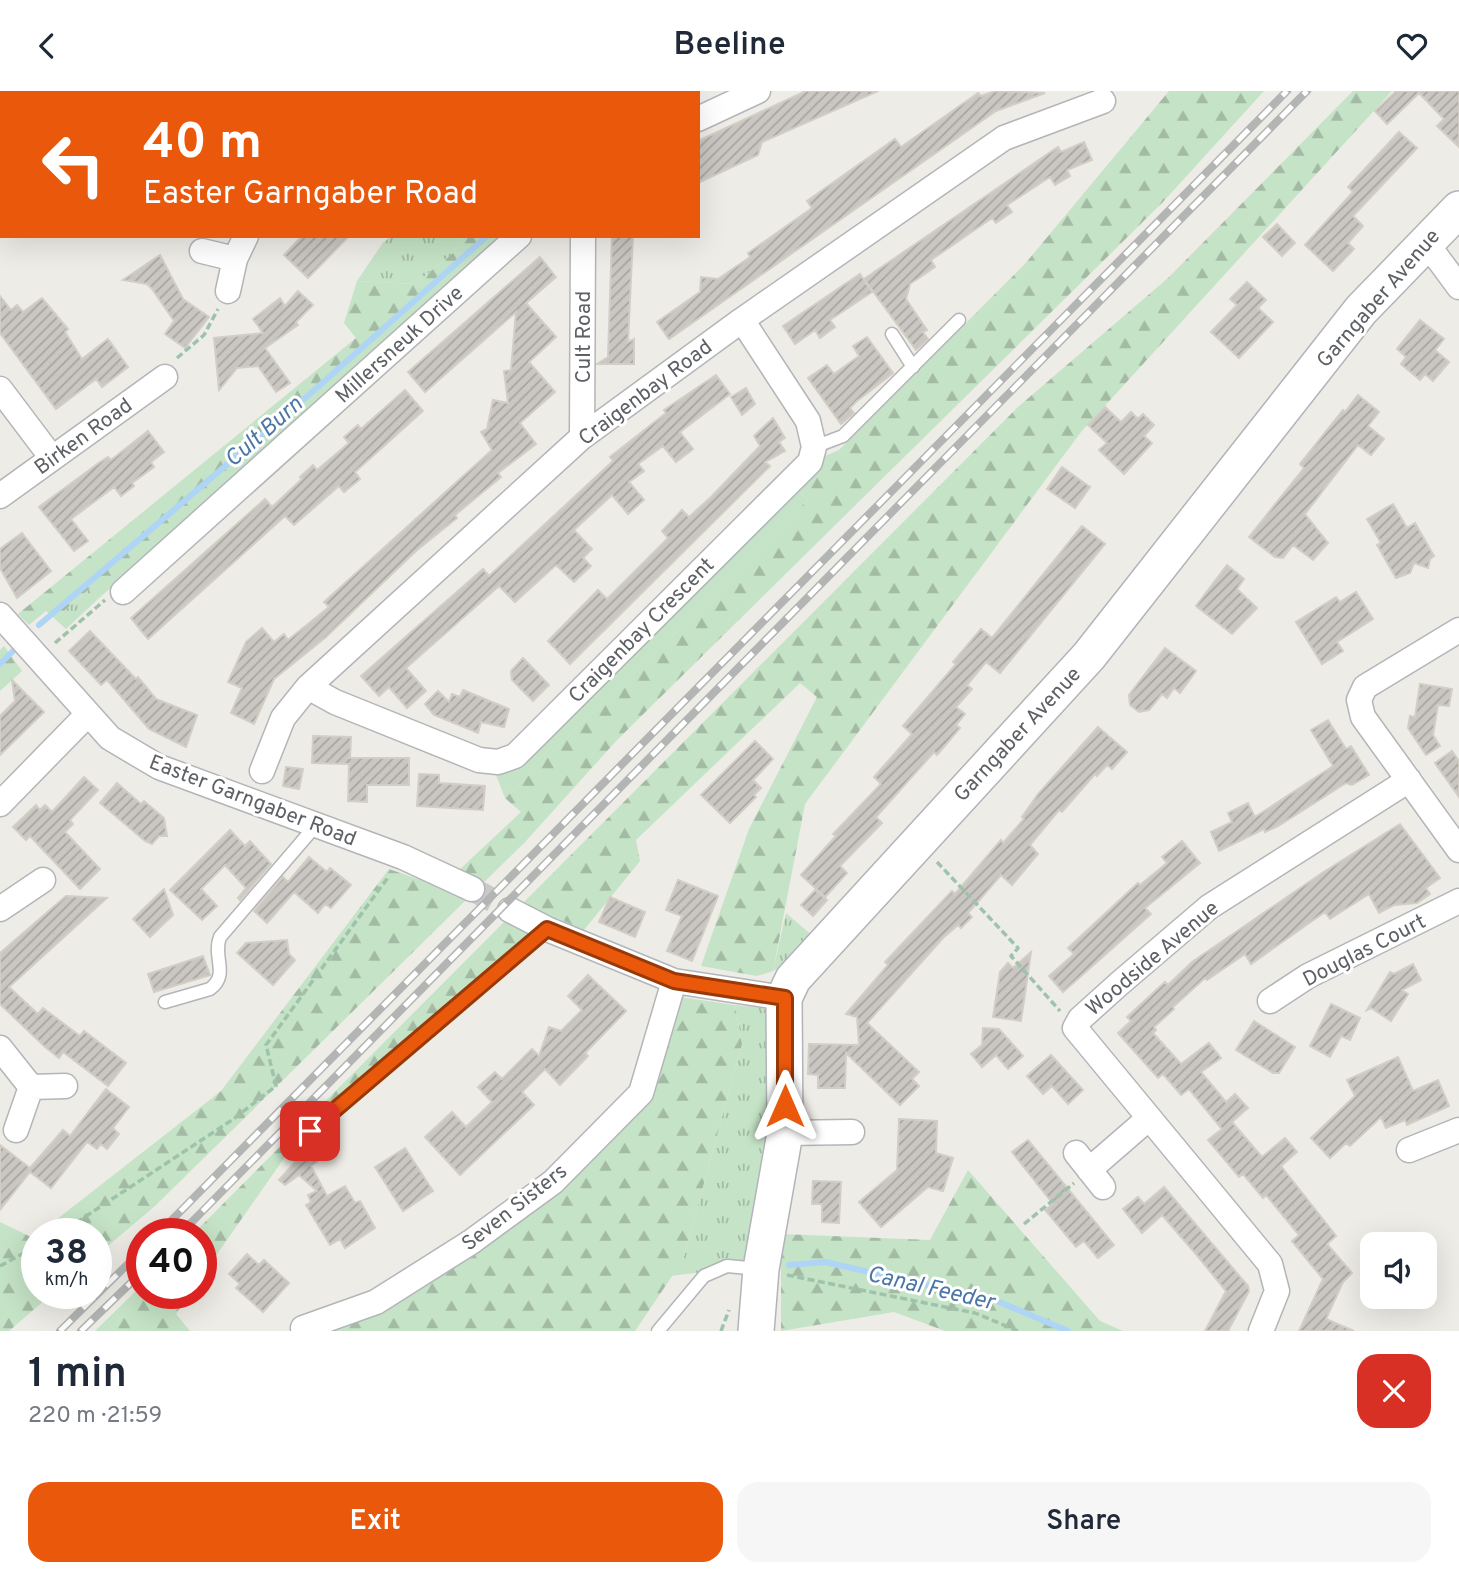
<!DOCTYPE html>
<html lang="en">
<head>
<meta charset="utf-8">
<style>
  body { margin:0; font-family:Overpass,sans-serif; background:#f6f6f7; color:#1f2937; height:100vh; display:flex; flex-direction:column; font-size:26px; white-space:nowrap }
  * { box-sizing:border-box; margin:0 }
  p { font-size:23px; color:#747a83 }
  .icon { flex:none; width:38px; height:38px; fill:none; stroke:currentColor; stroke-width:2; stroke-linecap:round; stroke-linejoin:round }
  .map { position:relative; height:1240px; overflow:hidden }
  .panel { display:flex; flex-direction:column; background:#fff; flex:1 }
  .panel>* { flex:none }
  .banner { position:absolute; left:0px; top:0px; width:700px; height:147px; box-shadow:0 7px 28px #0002; background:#ea580c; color:#fff; overflow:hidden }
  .buttons { position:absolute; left:1360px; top:1141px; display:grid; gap:14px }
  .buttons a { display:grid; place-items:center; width:77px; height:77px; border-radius:14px; background:#fff; box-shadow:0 7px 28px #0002; font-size:35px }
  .speed { position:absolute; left:21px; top:1127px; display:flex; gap:14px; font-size:35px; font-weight:700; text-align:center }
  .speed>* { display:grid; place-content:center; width:91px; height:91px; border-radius:50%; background:#fff; box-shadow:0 7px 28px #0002; line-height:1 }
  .speed small { font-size:18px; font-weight:400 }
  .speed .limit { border:10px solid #d22; background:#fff; color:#111 }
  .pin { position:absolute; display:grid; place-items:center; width:60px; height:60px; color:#fff; margin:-30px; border-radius:14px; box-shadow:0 4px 10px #0006 }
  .me { position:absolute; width:77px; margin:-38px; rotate:0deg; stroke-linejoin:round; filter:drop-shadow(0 0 5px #0008) }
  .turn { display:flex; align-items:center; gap:24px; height:147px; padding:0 28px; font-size:32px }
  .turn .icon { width:91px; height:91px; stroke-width:2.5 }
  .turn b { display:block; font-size:49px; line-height:60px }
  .round { display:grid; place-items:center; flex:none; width:74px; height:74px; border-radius:21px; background:#f6f6f7 }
  .headline { display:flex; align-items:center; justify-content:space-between; height:119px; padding:0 28px }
  h1 { font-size:42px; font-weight:600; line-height:52px }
  .action { display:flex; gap:14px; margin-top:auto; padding:14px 28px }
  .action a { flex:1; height:80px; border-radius:21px; background:#ea580c; color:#fff; font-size:28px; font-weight:600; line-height:80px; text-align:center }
  .action a+a { background:#f6f6f7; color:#1f2937 }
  header { display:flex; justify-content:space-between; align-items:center; height:91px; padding:0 28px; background:#fff; font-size:32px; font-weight:600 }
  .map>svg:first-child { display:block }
  .grass { fill:url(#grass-tufts) }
  .forest { fill:url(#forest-firs) }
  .garden { fill:#c5e3c6 }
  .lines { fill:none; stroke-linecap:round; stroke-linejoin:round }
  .stream { stroke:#aed5f6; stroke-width:6 }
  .building { fill:url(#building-hatch); stroke:#d2cec5; stroke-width:2 }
  .street-tunnel { stroke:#cac9c6; stroke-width:24; stroke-dasharray:24 12; stroke-linecap:butt }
  .lane-casing { stroke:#b3b5b9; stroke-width:15 }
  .street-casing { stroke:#b3b5b9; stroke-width:27 }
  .secondary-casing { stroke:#b2b4b9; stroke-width:38 }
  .path { stroke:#9ec3aa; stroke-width:3.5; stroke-dasharray:7 3.5; stroke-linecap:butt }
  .lane { stroke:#fff; stroke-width:12 }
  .street { stroke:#fff; stroke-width:24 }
  .secondary { stroke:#fff; stroke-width:35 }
  .rail-casing { stroke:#b3b4b4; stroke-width:8 }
  .rail { stroke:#fff; stroke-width:5; stroke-dasharray:16; stroke-linecap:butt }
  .route-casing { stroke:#983908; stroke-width:18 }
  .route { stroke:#ea580c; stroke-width:12 }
  .labels { text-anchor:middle; stroke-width:6; stroke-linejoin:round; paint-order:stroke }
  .street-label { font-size:21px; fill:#5d6064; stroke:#fff }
  .water-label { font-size:23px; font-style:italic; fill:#4c76a6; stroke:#fff }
</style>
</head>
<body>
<header><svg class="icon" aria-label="back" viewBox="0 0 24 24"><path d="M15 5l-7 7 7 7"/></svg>Beeline<svg class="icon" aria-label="heart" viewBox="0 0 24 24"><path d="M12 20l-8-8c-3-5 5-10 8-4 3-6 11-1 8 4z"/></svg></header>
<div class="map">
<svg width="1459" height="1240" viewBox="0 0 1459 1240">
  <defs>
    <pattern id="grass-tufts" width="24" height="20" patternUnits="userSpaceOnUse" patternTransform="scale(1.75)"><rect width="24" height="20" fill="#c5e3c6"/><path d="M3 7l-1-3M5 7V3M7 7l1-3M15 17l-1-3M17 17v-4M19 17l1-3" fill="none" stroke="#a3bba4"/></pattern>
    <pattern id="forest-firs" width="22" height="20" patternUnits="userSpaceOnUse" patternTransform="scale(1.75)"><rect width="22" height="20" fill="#c5e3c6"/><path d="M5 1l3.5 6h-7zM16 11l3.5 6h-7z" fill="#a3bba4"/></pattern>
    <pattern id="building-hatch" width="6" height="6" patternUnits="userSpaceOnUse" patternTransform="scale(1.75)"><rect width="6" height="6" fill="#cac7c2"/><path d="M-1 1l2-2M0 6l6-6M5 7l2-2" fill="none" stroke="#a7a5a1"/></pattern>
  </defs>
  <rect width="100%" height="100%" fill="#eeece6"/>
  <path class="grass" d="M391,145H465L453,162L415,193L357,190L382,153Z
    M89,498L98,508L66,538L55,528Z
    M786,822L815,847L797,867L773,880Z
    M735,914L762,917L771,922L780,1042L752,1175L670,1185L683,1169L742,953Z"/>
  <path class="forest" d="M1169,0H1264L1162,112L617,649L526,750L155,1115L96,1165V1143H38L221,1000L389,778L441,796L521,721L505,707L715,503L808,408L798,400L822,375L825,365L839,359L1024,174Z
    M1353,0H1392L1081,341L805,713L773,880L757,885L701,875L749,738L817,606L800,592L636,749L640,770L584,839L557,827L551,832L519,816L1018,316L1168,187Z
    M465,145H512L98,508L89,498L55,528L46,520L29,534L18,523L356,247L344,232L357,190L415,193L453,162Z
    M4,555L22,580L0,600V559Z
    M507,828L539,841L303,1040L201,1186V1143H193Z
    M679,906L735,914L742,953L683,1169L635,1240H314L381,1222L649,1003Z
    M968,1079L1100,1230L1123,1240H945L894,1221L781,1240V1143L930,1149Z
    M0,1131L33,1147L37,1144V1202H53L9,1240H0Z
    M142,1194V1202H190L176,1223L190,1240H95Z"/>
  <path class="garden" d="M798,400L808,408L715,503L505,707L496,684L522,675Z"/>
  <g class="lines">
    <path class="stream" d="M692,2L695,0
      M39,534L319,295L487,145
      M0,573L13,560
      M789,1174L825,1171L997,1210L1068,1240"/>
  </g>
  <path class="building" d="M806,0H878L762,51L758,64L698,92V50Z
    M995,0L1045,2L996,20L669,248L657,231L700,201L701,186L718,188L750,166L748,162L812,117L807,110L895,48L901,56L978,2L981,5Z
    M1396,0H1459V56L1437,35L1444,28L1419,2L1387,33L1375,20Z
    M1399,41L1417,57L1353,125L1363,135L1348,152L1354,158L1333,180L1305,154L1353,101L1348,96Z
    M1084,51L1092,69L1067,79L1070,85L1055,94L1050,86L1007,114L1012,121L996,132L992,127L931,169L935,176L910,193L906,208L927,239L923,241L928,248L916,259L864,188L1058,56L1061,61Z
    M1277,133L1295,152L1282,165L1263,146Z
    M302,145H349L308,187L284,164Z
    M612,145H633L628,251L634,248V273H597L608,266Z
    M160,164L183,208L209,226L185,257L165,243L174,230L152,198L147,193L123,189Z
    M540,166L556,186L526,212L556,246L529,271L555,301L520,332L536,353L498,382L501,386L455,424L457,427L417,459L326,546L274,588L254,633L231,622L242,597L228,591L246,551L262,537L274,551L284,543L288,549L329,516L324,511L492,359L481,341L487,338L493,309L508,312L504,280L511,279L516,221L425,301L408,281Z
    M860,183L872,201L830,229L835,236L820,247L815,239L795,253L783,235Z
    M1247,191L1266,209L1258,217L1273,231L1239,267L1211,241L1237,214L1230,208Z
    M298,200L313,214L296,231L298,234L265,257L290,292L276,301L258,275L237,277L219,299L214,247L263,242L253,228L280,207L285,215Z
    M0,205L11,219L17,214L23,221L42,207L68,238L65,241L82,268L108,248L128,276L102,296L96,288L56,318L0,242Z
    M1420,229L1444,248L1435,259L1449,271L1433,290L1425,283L1420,289L1401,273L1406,266L1397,258Z
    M867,246L893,282L857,310L850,317L854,322L841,333L808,287L827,274L834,283L859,265L853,255Z
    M716,284L730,303L680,341L693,358L676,371L663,355L638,373L644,380L629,391L644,409L628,423L612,404L574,439L592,458L583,467L591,475L574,491L556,474L515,511L499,495L406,577L426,600L407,617L389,596L379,605L361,585L483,478L489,485L613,370L610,366L666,322L664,319Z
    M746,297L755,313L742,324L731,306Z
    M405,299L423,320L355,381L360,388L344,401L339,395L294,434L285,425L148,548L131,527L265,408L272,416L302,388L300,386L313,374L317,379L349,352L344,346L358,334L361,338Z
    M1358,304L1379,321L1368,335L1384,348L1371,364L1358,354L1305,423L1328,452L1313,469L1293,454L1283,467L1275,466L1249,446L1304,377L1300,373L1343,319L1345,321Z
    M1105,316L1121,331L1131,321L1138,328L1143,323L1154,334L1144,345L1152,352L1124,383L1099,359L1107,352L1088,334Z
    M773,327L785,347L779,351L785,360L765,371L770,375L570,573L548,550L598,499L607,508L668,447L662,440L682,419L689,426L712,405L760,355L754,345Z
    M148,340L164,361L151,371L154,376L132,392L134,395L121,405L114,396L71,428L88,450L74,460L39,416L100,371L108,366L111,369Z
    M1062,376L1090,396L1075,417L1047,398Z
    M1393,413L1407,437L1415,432L1434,465L1430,468L1428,477L1414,472L1410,482L1396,487L1377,454L1381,452L1367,428Z
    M1082,435L1105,453L1000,582L986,571L967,594L972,598L956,616L965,623L956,634L960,637L937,664L934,661L876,726L882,732L840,775L847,782L825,806L801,784L836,745L833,743L881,693L874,686L912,643L903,635L956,573L953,571L981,538L992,547Z
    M22,442L51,480L17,507L0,477V458Z
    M1227,474L1244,488L1237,498L1257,517L1232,543L1196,515Z
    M1356,501L1373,528L1337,551L1343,560L1322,573L1296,531L1336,506L1340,511Z
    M90,540L136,588L138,586L156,608L197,624L186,656L149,638L107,589L101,594L69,560Z
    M1165,557L1196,580L1180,602L1174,597L1167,607L1162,603L1149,619L1139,621L1130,614L1129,604Z
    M523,567L549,594L533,610L512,589L511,580Z
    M12,589L44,621L0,664V625L15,610Z
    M1420,593L1452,598L1449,615L1438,614L1433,644L1440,655L1426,664L1408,637L1410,625L1415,626Z
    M463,599L509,618L504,636L481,631L478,642L434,624L425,613L438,600L449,611L452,603L460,606Z
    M1328,629L1346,658L1351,655L1369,684L1352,694L1346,692L1278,735L1265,741L1264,738L1219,760L1211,741L1232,731L1228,722L1248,712L1255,726L1333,675L1311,639Z
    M1098,636L1127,661L1112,678L1107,674L1097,685L1095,683L1062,721L1059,719L1030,754L1038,763L1012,794L1001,784L968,822L972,826L961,837L958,834L943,847L867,932L919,981L912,988L919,995L900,1014L846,962L845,997H818V984L808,983L809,953L859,954L857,926L846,923L888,874L885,871L952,800L955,803L1001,749L1003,752L1024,728L1022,726L1038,703Z
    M313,645L351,646L350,667H409V694H367V711L348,710L349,673L312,672Z
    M755,650L773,668L753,689L761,697L754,704L756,706L730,732L701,704Z
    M1452,660L1459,670V706L1435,672Z
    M286,676L303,678L299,698L283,695Z
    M419,683L439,684V692L485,695L483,719L417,715Z
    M84,686L98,699L70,729L73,733L65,741L100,778L80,798L30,745L26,749L13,736L36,714L40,719L45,714L52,721Z
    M117,692L141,713L144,710L164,727L167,745H159L152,753L145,750L100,712Z
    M1400,733L1440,787L1426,797L1430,803L1417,812L1394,814L1379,822L1369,803L1330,828L1325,821L1251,873L1245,863L1207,889L1205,887L1173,916L1174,918L1154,936L1156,939L1153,942L1181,973L1209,952L1221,967L1201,981L1226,1011L1235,1003L1248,1017L1232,1031L1262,1066L1285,1047L1297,1061L1281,1075L1336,1145L1327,1153L1352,1182L1343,1191L1326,1228L1354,1240H1299L1323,1188L1292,1150L1299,1144L1266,1104L1263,1107L1243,1083L1239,1086L1208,1049L1222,1038L1189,998L1181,1004L1163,983L1158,987L1118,942L1131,930L1127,926L1165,891L1168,894L1192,871L1322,782Z
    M230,739L245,755L250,750L271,773L240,809L238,807L246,797L225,774L201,798L217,815L202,829L170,799Z
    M1182,750L1200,772L1145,817L1151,823L1063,901L1049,885L1074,863L1068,857L1138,792L1140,794L1167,772L1162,766Z
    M309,766L327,781L330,777L351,794L331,817L325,813L318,822L294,801L267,832L254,820L283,786L288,791Z
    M678,789L718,805L692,870L667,860L682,825L666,819Z
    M164,798L173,824L150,846L133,828Z
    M815,799L827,809L813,825L801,814Z
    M66,805L107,807L9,896L38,923L43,917L80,945L84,940L126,972L108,995L63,961L59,967L45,956L0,913V862Z
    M610,806L645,821L635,846L599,831Z
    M287,849L289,863L295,869L273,894L237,862L246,852Z
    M1031,861L1021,930L993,926L1000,881L1008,872L1013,877Z
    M203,865L210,884L154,901L148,883Z
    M1413,873L1421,889L1402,899L1408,903L1391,930L1371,917L1367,919L1390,881L1394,883Z
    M588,884L626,920L585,962L588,965L560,994L545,978L522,1001L534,1014L460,1084L425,1046L452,1021L466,1036L492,1011L478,996L495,981L502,988L532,958L539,965L549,936L561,940L582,919L568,905Z
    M1331,913L1360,927L1350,949L1341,945L1330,966L1310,955Z
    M1254,930L1295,956L1279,982H1273L1236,959Z
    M983,937L999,938L1023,965L1008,978L996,964L982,976L971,963L982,954Z
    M1051,964L1083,999L1068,1013L1052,995L1043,1003L1027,985Z
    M1398,966L1413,1000L1438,989L1449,1015L1407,1034L1405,1029L1386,1037L1381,1026L1350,1055L1346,1052L1330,1067L1311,1047L1355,1005L1347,989Z
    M106,998L129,1016L113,1037L119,1043L107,1058L101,1053L97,1058L87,1051L51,1097L30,1081L0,1119V1054L30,1077L63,1039L70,1045Z
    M899,1028L937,1030L936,1062L953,1067L943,1100L928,1096L881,1136L859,1111L897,1079Z
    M322,1041L332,1059L311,1075L327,1105L345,1095L355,1112L360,1110L375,1137L345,1157L340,1148L330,1154L306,1114L311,1111L308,1104L317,1100L299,1084L285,1094L279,1089Z
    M1028,1049L1114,1154L1098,1167L1084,1150L1076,1156L1045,1119L1053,1113L1012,1061Z
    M405,1057L433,1100L403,1120L375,1076Z
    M813,1090L841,1091L839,1132L822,1131V1113H812Z
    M1164,1096L1248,1195L1249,1200L1228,1240H1205L1226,1200L1195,1162L1162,1124L1142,1142L1123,1118L1138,1106L1144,1113Z
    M247,1163L259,1174L264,1169L289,1192L263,1221L236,1197L240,1193L229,1183Z"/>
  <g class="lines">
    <path class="street-tunnel" d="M472,798L510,819"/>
    <defs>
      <path id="lane" d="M20,0V2
        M0,24L2,23
        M892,243L913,276
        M814,356L843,345L959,229
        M165,911L210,898C230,883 212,866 220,846L317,733
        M310,1040L547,838
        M658,1240L704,1185L727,1175L759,1178"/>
      <path id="street" d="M369,2L370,0
        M698,28L758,0
        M1425,150L1459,196
        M202,160L235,168
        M228,200L235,168L246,145
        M0,298L52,367
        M582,346L583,145
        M0,405L165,286
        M123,501L519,145
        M0,524L110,647L159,676L403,766L472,798
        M1459,539L1365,596L1359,609L1363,626L1459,759
        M308,596L335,611L479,669L498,671L515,665L810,371L814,356L808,330L742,229
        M262,680L283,627L308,596L582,346L742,229L1004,47L1103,10
        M0,713L88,623
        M0,818L43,789
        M510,819L547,838L674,890L784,907
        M1270,910L1308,885L1459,810
        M0,957L31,996L16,1039
        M31,996L65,995
        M785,1042L852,1041
        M1409,1059L1459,1039
        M1076,1062L1103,1096
        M1089,1079L1149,1027
        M303,1237L376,1211L471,1151L553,1091L641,1002L674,890
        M1261,1240L1277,1200L1270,1173L1075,937L1080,928L1120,892L1209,816L1409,689"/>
      <path id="secondary" d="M756,1240L761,1178L785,1042L784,907L793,888L1089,565L1361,219L1459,118"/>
    </defs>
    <use href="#lane" class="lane-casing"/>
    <use href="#street" class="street-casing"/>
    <use href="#secondary" class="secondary-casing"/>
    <path class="path" d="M177,267L204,244L218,218
      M55,552L105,509
      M937,771L1018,857L1011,865L1060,920
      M1024,1133L1074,1092
      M59,1143L232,1029L276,995L266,954L389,785
      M0,1175L37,1155
      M787,1184L975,1222L1018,1240
      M721,1240L729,1219"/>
    <use href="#lane" class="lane"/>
    <use href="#street" class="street"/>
    <use href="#secondary" class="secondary"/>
    <defs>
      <path id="rail" d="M158,1143L1287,0
        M180,1143L1307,0
        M60,1240L142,1159
        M81,1240L142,1181"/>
    </defs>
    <use href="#rail" class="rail-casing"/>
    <use href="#rail" class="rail"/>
  </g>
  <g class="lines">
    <defs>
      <path id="route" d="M310,1040L547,838L674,890L785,907V1015"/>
    </defs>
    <use href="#route" class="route-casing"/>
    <use href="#route" class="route"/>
  </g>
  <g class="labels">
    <g class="street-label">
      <text transform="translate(1378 207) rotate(-49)" y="7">Garngaber Avenue</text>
      <text transform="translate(583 246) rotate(-90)" y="7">Cult Road</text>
      <text transform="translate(399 253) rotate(-42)" y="7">Millersneuk Drive</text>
      <text transform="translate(645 301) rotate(-37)" y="7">Craigenbay Road</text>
      <text transform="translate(83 345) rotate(-36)" y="7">Birken Road</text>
      <text transform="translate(641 539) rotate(-45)" y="7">Craigenbay Crescent</text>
      <text transform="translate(1017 643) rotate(-47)" y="7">Garngaber Avenue</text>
      <text transform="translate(253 709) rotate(21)" y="7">Easter Garngaber Road</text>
      <text transform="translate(1364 859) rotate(-27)" y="7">Douglas Court</text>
      <text transform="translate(1152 867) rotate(-40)" y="7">Woodside Avenue</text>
      <text transform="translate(514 1116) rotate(-38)" y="7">Seven Sisters</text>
    </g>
    <g class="water-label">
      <text transform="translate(263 340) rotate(-41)" y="8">Cult Burn</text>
      <text transform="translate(931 1196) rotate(13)" y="8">Canal Feeder</text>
    </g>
  </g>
</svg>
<div class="buttons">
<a><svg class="icon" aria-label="sound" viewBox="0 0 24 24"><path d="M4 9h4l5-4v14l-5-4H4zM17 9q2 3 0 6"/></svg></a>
</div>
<div class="speed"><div>38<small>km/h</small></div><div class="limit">40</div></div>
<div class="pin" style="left:310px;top:1040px;background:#d93025"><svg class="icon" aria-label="arrive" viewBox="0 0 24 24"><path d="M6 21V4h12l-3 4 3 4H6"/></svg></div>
<svg class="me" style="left:785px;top:1015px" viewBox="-20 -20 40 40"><path d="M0-17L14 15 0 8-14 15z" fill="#ea580c" stroke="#fff" stroke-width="4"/></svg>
<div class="banner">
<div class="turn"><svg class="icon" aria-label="left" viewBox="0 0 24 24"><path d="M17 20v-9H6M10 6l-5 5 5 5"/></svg><div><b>40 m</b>Easter Garngaber Road</div></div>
</div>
</div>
<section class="panel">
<div class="headline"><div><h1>1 min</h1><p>220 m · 21:59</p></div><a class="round" style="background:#d93025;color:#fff"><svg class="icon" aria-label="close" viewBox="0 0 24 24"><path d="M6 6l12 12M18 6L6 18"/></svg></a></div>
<div class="action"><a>Exit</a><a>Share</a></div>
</section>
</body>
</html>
